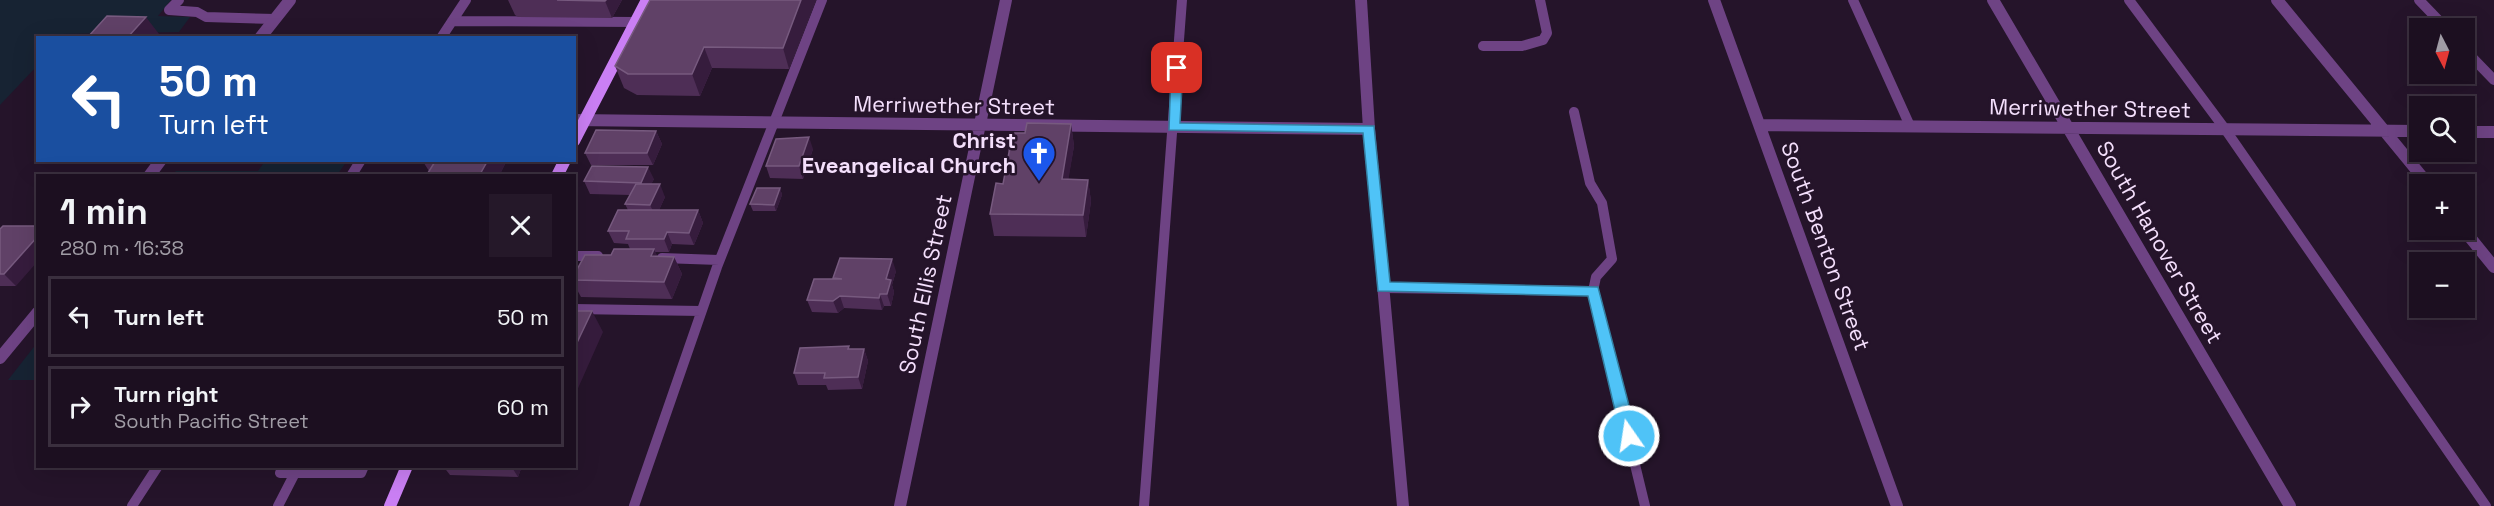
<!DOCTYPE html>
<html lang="en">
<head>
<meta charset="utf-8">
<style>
  body { margin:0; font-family:"Space Grotesk",sans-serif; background:#251829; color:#f1f3f6; height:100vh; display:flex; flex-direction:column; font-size:22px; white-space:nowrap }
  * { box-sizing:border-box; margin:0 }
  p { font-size:20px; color:#a09ca5 }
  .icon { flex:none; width:33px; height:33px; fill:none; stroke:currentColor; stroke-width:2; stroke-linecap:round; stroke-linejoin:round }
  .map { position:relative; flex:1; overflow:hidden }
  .sheet { position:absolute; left:36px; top:174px; width:540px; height:294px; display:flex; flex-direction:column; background:#1c0f20; border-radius:0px; box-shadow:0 6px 24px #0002,0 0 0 2px #3a2f3e }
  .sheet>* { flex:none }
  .guide { position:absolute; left:36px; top:36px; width:540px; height:126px; border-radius:0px; box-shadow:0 6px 24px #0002,0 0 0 2px #3a2f3e; background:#1a4fa0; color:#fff; overflow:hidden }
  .needle { width:39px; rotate:174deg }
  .buttons { position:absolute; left:2409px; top:18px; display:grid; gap:12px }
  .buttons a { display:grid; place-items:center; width:66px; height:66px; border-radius:0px; background:#1c0f20; box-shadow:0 6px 24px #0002,0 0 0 2px #3a2f3e; font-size:30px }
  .pin { position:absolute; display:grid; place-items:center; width:51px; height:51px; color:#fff; margin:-26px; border-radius:12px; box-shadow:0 3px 9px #0006 }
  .me { position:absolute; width:66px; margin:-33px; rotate:347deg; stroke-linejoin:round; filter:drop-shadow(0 0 4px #0008) }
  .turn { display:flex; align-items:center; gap:21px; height:126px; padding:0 24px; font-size:27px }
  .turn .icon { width:78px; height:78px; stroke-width:2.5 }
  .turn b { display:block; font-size:42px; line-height:51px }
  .round { display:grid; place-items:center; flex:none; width:63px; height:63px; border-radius:0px; background:#251829 }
  .summary { display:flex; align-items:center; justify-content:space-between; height:102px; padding:0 24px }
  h1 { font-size:36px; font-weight:800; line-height:45px }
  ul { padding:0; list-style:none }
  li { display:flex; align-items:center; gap:18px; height:81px; margin:0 12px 9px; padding:0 12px; border:3px solid #3a2f3e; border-radius:0px }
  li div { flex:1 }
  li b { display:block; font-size:22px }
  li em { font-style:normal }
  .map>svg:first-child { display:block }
  .green { fill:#172333 }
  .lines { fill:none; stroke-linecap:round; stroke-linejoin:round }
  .lane { stroke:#6e4384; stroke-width:10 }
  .street { stroke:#6e4384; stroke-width:12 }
  .secondary { stroke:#ca7ff4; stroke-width:12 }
  .wall { fill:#4e2e56 }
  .shaded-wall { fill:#361c3d }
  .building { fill:#604167; stroke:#775a7f; stroke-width:1.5 }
  .route { fill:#4fc3f7; stroke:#337fa1; stroke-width:1.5 }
  .labels { text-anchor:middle; stroke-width:5; stroke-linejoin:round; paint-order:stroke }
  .street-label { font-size:22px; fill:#f4dffc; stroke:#25142a }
  .poi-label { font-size:22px; font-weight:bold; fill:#f4dffc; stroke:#25142a; text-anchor:end }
</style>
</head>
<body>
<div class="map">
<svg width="2494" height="506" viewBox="0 0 2494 506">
  <rect width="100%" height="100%" fill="#25142a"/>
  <path class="green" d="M0,0H171L158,16L190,17L179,32L64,34L61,37L38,38L37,66L0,105Z
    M265,161H347L337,175H172L176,171H258Z
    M37,343V380H8Z"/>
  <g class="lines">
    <path class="lane" d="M179,0L169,10L197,12L206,17L275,19
      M1853,0L1910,126
      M2129,0L2225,129L2486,506
      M2419,0L2446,28
      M452,21L636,22
      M441,38L466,0
      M1483,46H1522L1543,40L1547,33L1540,0
      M2464,49L2494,80
      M1574,112L1590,183L1602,203L1612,259L1596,277L1593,291
      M351,176L361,160
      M574,256H598
      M662,258L719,260
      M1383,288L1593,291L1645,506
      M574,309L701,311
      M283,466L280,473H295
      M132,506L158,466
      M278,506L295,473H361L364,466
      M634,506L717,267L822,0
      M1144,506L1182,0"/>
    <path class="street" d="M1361,0L1369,129L1403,506
      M1714,0L1897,506
      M1993,0L2290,506
      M2277,0L2428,184
      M260,38L290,0
      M574,120L1369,129
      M1760,125L2420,131
      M2464,132H2494
      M149,176L161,160
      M2464,230L2494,267
      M0,358L38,312
      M900,506L1006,0"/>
    <path class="secondary" d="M574,141L647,0
      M557,176L565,160
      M390,506L407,466"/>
  </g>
  <path class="wall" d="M508,0H622L612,18L518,17L515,15Z
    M816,0L789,69L712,68L700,96L637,95L624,88L615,66Z
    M1071,124L1074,146L1068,179L1088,180L1091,201L1086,237L994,236L990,214L1003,184L1009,153L1007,142L1025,133Z
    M656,131L662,144L653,165H591L585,153Z
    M813,149L803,179L770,178L766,166Z
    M193,160H240L239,162L194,161Z
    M422,160H507L499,176H426L429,171Z
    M654,179L651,184L665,197L659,210H698L703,223L694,245L672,244L669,252H655L657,256L674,257L682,274L672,299L581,297L574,284V275L611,255L630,249L628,244L614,243L608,231L628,210L625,204L630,195L590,194L584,181Z
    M780,188L782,195L776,211H753L750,204Z
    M0,229L16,286H0Z
    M896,271L892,285L894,292L891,306H884L882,310L844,308L838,313L812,312L807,300L833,279V278Z
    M850,349H864L868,361L862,389L828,390L826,385H798L794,373Z
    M443,466H522L518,477L450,475Z"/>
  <path class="shaded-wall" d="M606,0H622L612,18L605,1Z
    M801,0H816L789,69L783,48Z
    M146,17L159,34L155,38H127Z
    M704,47L712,68L700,96L692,74Z
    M1071,124L1074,146L1065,201L1062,179Z
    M656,131L662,144L653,165L647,153Z
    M809,137L813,149L803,179L799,166Z
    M488,160H507L499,176H479Z
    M648,167L654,179L646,195L641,183Z
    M1088,180L1091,201L1086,237L1083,215Z
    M660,184L665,197L656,217L650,205Z
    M780,188L782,195L776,211L774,205Z
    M698,210L703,223L694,245L689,233Z
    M667,232L672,244L669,252L664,239Z
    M38,236V261L16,286L4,274Z
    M654,249L662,267L651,256Z
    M674,257L682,274L672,299L664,282Z
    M892,259L896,271L892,285L894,292L891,306L887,294L886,279Z
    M880,294L884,306L882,310L879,298Z
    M840,296L844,308L838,313L833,301Z
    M592,311L603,332L575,395L574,393V349Z
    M864,349L868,361L862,389L858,377Z
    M511,466H522L518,477Z"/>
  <path class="building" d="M557,0H606L605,1Z
    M650,0H801L783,48L704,47L692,74H628L615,66Z
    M107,16L146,17L127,38H87Z
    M1027,123L1071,124L1062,179L1088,180L1083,215L990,214L996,183L1003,184L1011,142H1007L1009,133H1025Z
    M596,130L656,131L647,153H585Z
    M809,137L799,166H766L776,139Z
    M436,160H488L479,176H426Z
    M592,166L648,167L641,183L584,181Z
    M636,184H660L650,205L625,204Z
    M757,188H780L774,205L750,204Z
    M618,210H698L689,233L667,232L664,239H626L629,231H608Z
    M3,226H38V236L4,274H0V229Z
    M614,249H654L651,256L674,257L664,282L574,280V275L585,255H611Z
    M840,258L892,259L886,279L891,280L887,294H880L879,298L840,296L833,301L807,300L814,279H842L833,278Z
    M574,311H592L574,349Z
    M849,346L848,349H864L858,377L824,378L825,373H794L800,348Z"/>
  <path class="route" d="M1177,64L1183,68L1180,123L1374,126L1390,282L1598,287L1637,436L1634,440H1623L1621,436L1588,296L1378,291L1363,133L1169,130L1171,68Z"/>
  <defs>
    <symbol id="church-pin" viewBox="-11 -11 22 30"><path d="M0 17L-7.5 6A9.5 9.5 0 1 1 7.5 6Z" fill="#1c57eb" stroke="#25142a"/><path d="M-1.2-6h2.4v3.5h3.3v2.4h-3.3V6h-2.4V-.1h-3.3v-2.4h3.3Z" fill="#fff"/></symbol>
  </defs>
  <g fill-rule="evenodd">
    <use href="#church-pin" x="1020" y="134" width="38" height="52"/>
  </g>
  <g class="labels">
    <g class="street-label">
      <text transform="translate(954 105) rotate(1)" y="8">Merriwether Street</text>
      <text transform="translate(2090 108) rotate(1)" y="8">Merriwether Street</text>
      <text transform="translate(2160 242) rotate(60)" y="8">South Hanover Street</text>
      <text transform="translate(1826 246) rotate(70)" y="8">South Benton Street</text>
      <text transform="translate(925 284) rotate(-78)" y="8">South Ellis Street</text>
    </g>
    <g class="poi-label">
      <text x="1016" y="148">Christ<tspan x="1016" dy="25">Eveangelical Church</tspan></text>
    </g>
  </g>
</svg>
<div class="buttons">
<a><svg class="needle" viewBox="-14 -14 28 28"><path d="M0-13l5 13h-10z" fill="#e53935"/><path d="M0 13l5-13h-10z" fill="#a09ca5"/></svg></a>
<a><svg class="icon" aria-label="search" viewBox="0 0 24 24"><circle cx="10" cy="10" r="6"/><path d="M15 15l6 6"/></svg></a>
<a>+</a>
<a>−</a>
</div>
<div class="pin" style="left:1177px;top:68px;background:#d93025"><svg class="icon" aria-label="arrive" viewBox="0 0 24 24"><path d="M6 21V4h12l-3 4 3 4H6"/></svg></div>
<svg class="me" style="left:1629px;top:436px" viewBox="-20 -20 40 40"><circle r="17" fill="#4fc3f7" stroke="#fff" stroke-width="3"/><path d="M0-11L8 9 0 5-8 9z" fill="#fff"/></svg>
<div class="guide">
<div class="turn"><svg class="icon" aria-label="left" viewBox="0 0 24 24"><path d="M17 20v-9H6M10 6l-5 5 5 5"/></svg><div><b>50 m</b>Turn left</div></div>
</div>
<section class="sheet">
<div class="summary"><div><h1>1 min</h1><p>280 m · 16:38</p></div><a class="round"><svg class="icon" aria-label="close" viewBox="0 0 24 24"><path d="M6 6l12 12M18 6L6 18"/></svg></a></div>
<ul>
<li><svg class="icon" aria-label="left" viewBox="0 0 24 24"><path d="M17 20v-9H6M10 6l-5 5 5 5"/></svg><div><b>Turn left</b></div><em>50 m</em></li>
<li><svg class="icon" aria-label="right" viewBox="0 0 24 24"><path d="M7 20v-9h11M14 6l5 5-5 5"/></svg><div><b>Turn right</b><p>South Pacific Street</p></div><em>60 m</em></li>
</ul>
</section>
</div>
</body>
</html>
